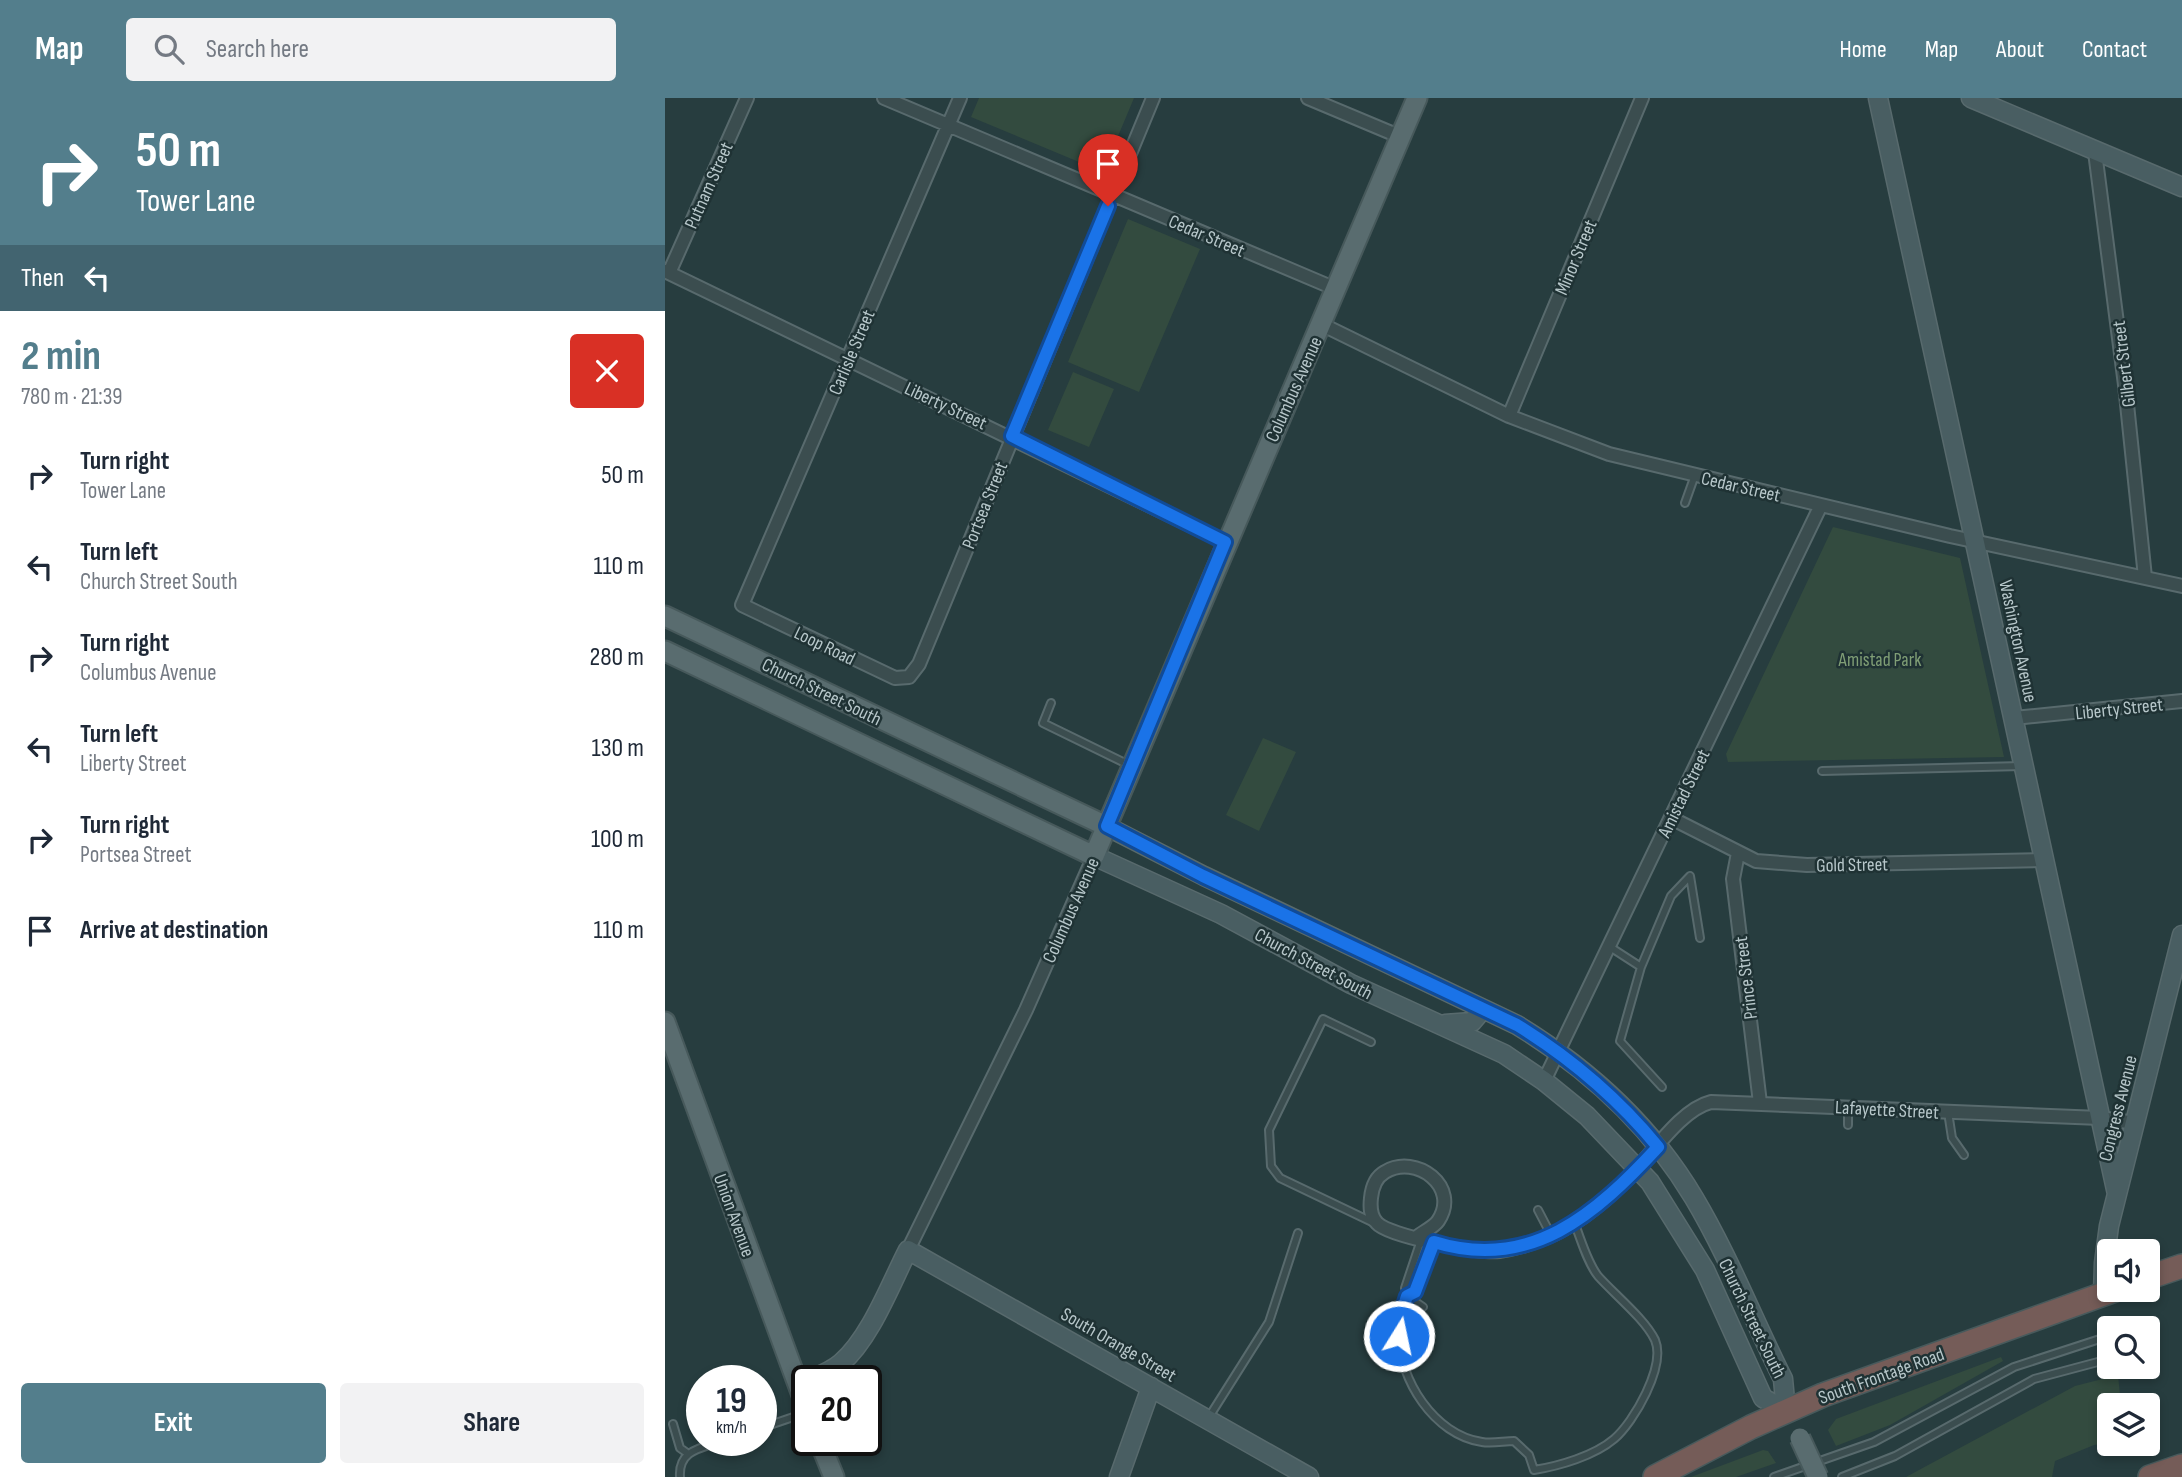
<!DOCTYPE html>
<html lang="en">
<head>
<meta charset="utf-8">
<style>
  body { margin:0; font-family:"Sofia Sans Condensed",sans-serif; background:#f2f2f3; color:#1f2937; height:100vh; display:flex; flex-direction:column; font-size:26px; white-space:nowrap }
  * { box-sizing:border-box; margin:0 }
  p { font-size:23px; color:#747a83 }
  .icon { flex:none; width:38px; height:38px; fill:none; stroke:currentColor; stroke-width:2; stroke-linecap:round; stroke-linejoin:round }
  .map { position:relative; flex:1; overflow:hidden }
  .drawer { display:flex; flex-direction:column; background:#fff; width:665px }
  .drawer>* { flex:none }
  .guide { background:#537e8c; color:#fff; overflow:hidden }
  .tools { position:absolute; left:1432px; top:1141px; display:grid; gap:14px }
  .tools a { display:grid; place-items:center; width:63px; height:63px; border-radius:7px; background:#fff; box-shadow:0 4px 10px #0003; font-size:35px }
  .speed { position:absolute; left:21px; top:1267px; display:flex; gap:14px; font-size:35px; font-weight:700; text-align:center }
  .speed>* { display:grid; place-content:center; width:91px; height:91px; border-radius:50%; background:#fff; box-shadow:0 4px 10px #0003; line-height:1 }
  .speed small { font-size:18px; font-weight:400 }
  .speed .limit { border:4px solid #111; border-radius:10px; background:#fff; color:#111 }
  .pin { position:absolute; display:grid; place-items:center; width:60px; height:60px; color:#fff; margin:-72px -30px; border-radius:50% 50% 50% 0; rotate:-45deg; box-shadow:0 0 7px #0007 }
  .pin .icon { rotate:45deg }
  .me { position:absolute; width:77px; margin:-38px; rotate:10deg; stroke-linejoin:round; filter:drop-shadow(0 0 5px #0008) }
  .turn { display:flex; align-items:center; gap:24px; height:147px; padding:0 21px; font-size:32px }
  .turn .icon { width:91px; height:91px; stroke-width:2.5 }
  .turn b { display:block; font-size:49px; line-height:60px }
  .then { display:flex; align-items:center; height:66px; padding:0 21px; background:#0003; gap:14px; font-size:26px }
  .round { display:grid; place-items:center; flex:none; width:74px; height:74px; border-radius:7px; background:#f2f2f3 }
  .overview { display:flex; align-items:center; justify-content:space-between; height:119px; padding:0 21px }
  h1 { font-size:42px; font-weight:700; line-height:52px; color:#537e8c }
  .cta { display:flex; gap:14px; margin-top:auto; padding:14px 21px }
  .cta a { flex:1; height:80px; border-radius:7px; background:#537e8c; color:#fff; font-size:28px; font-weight:700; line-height:80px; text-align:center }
  .cta a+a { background:#f2f2f3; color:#1f2937 }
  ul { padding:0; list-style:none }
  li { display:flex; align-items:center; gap:21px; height:91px; padding:0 21px }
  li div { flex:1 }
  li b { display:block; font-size:26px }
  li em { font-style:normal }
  header { display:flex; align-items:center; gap:42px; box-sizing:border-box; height:98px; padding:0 35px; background:#537e8c; color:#fff }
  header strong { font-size:33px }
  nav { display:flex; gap:38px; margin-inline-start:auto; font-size:24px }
  .search { width:490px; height:63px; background:#f2f2f3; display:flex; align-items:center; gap:18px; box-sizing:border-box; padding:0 24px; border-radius:7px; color:#747a83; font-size:26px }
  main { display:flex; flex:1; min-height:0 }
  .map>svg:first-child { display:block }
  .green { fill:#334b3f }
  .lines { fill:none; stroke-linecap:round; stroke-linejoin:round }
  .lane-casing { stroke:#586a6d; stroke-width:10 }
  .street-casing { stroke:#586a6d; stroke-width:16 }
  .secondary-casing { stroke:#586a6d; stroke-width:21 }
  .primary-casing { stroke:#47595b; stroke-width:23 }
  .highway-casing { stroke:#485a5c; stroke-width:26 }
  .lane { stroke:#3b4d4f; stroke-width:6 }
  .street { stroke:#3b4d4f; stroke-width:12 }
  .secondary { stroke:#495e62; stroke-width:18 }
  .primary { stroke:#596c6f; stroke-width:19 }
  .highway { stroke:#755c58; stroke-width:23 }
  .primary-bridge-casing { stroke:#47595b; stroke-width:23; stroke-linecap:butt }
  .primary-bridge { stroke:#596c6f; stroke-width:19 }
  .route-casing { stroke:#114b97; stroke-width:18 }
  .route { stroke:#1a73e8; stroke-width:12 }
  .labels { text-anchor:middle; stroke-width:5; stroke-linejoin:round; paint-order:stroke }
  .street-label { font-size:19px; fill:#b7c7ca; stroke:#1f3234 }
  .park-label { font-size:19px; fill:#809f76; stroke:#1f3234 }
</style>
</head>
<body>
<header>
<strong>Map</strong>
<div class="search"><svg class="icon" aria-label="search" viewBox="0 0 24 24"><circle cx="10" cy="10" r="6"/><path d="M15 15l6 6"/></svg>Search here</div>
<nav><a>Home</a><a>Map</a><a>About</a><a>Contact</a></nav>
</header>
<main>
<section class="drawer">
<div class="guide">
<div class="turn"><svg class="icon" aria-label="right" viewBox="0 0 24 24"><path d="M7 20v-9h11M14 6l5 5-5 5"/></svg><div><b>50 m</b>Tower Lane</div></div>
<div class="then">Then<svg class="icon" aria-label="left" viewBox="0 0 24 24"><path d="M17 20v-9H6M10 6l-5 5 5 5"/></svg></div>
</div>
<div class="overview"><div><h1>2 min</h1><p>780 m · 21:39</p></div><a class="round" style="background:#d93025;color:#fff"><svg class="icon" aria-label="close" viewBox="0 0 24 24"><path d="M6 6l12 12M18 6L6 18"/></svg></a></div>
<ul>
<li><svg class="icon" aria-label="right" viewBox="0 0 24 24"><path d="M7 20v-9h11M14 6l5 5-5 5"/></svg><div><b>Turn right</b><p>Tower Lane</p></div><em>50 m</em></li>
<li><svg class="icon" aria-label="left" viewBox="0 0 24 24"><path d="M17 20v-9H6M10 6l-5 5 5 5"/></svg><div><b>Turn left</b><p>Church Street South</p></div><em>110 m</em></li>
<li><svg class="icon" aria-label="right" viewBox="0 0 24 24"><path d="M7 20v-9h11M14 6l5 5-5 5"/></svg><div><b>Turn right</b><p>Columbus Avenue</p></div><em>280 m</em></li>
<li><svg class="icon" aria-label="left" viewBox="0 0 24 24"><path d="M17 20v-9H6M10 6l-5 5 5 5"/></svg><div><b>Turn left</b><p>Liberty Street</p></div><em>130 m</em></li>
<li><svg class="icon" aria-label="right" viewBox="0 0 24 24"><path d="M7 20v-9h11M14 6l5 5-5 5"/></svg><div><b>Turn right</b><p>Portsea Street</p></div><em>100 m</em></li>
<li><svg class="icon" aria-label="arrive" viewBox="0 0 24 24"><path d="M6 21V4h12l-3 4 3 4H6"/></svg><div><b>Arrive at destination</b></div><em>110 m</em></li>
</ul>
<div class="cta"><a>Exit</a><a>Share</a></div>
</section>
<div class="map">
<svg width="1517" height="1379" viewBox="0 0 1517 1379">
  <rect width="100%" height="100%" fill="#273d3f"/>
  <path class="green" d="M314,0H469L438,74L306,19Z
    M463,121L535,151L474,294L403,264Z
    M408,274L449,291L424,349L383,332Z
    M1168,429L1295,460L1339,659L1063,664L1061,656Z
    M598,640L631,654L594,733L561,717Z
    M1336,1259L1338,1263L1225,1327L1171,1348L1163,1332L1171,1321Z
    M1453,1277L1456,1307H1444V1345L1429,1347L1390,1363L1387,1379H1241L1410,1288Z
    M1098,1352L1103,1353L1111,1365L1071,1379H1026Z"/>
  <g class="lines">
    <defs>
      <path id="lane" d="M1020,405L1030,377
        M386,605L378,625L464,667
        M1157,673L1357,668
        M945,849L976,869L955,943L997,989
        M976,869L1006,798L1025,778L1035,840
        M706,944L658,921L604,1032L606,1068L615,1080L707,1124
        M1183,1009V1027
        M1283,1014L1287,1040L1299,1057
        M873,1112L886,1137
        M756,1142L740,1190C744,1204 734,1221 734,1237C734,1281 769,1337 817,1344C827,1346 839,1343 849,1343L864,1357L869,1372C894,1368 929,1358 949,1341C969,1324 1001,1268 990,1242C980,1221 949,1196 933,1178C922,1164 916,1141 909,1124
        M742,1198L750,1194L768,1145
        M742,1198L758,1209
        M736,1251L756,1242L763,1229
        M544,1319L604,1224L633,1135
        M8,1326L15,1350L22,1355
        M96,1330L140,1315
        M15,1379C13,1351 38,1350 60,1342
        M1109,1379L1209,1344L1349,1269L1444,1238
        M1177,1379L1230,1358L1369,1281L1444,1261"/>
      <path id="street" d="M219,0L671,191
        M295,0L77,507L230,580L244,579L254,566L488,0
        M643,0L736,39
        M1430,54L1460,287L1480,479
        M0,173L560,444
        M4,175L82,0
        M656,226L844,318L944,356L1285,438L1517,488
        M844,318L977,0
        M1349,620L1517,603
        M1006,720L1091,763L1142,767L1379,762
        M1073,755L1068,781L1095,1005
        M879,983L1156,407
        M752,1139C758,1134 769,1129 773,1123C796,1089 751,1055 720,1074C711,1079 707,1090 706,1100C705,1109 705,1118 712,1125C723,1138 815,1156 834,1153C848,1151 866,1146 880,1140C910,1128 938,1105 961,1082C985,1060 1014,1012 1046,1004L1435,1020L1470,1025
        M243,1152L361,912L429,758"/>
      <path id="secondary" d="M1213,0L1452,1096
        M1306,0L1517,89
        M441,728L539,778L852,927C924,971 985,1026 1029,1100C1063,1157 1088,1221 1118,1281L1121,1313
        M429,758L556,816L686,886L839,956L879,983L922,1018L985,1084L1040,1172L1098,1300L1121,1313
        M780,926L807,924L818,911
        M1438,1196L1439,1165L1444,1128L1517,837
        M142,1283C154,1278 167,1273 176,1265C205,1241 226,1185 243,1152L644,1379
        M454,1379L486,1289"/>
      <path id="primary" d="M0,518L441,728
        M0,553L429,758L752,0
        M0,924L142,1311
        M154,1342L169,1379"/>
      <path id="highway" d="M1482,1180L1517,1168
        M990,1379L1086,1329L1158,1297L1450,1192
        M1485,1379L1517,1368"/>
    </defs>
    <use href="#lane" class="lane-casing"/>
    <use href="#street" class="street-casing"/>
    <use href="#secondary" class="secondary-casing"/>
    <use href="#primary" class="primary-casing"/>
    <use href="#highway" class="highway-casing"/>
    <use href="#lane" class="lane"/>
    <use href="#street" class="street"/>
    <use href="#secondary" class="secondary"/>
    <use href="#primary" class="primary"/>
    <use href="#highway" class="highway"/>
    <defs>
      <path id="primary-bridge" d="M1135,1340L1153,1379"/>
    </defs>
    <use href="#primary-bridge" class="primary-bridge-casing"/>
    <use href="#primary-bridge" class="primary-bridge"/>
  </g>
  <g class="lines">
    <defs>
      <path id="route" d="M443,108L347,338L560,444L442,728L538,778L852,927C907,961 952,999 993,1049C931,1116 866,1174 769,1144L750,1194L742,1198L736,1217L734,1238"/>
    </defs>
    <use href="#route" class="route-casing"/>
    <use href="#route" class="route"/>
  </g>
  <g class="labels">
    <g class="street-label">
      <text transform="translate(43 87) rotate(-66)" y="7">Putnam Street</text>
      <text transform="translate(542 137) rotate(23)" y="7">Cedar Street</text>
      <text transform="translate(910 159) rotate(-67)" y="7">Minor Street</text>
      <text transform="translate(186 254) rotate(-67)" y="7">Carlisle Street</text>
      <text transform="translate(1458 266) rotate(-97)" y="7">Gilbert Street</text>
      <text transform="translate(628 291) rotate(-66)" y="7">Columbus Avenue</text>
      <text transform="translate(281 307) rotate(25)" y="7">Liberty Street</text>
      <text transform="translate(1076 388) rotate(13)" y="7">Cedar Street</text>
      <text transform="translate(319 407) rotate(-68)" y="7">Portsea Street</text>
      <text transform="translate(1354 543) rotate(78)" y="7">Washington Avenue</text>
      <text transform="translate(160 547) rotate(26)" y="7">Loop Road</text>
      <text transform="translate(157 593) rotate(26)" y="7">Church Street South</text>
      <text transform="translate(1454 610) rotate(-6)" y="7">Liberty Street</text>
      <text transform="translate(1018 695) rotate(-64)" y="7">Amistad Street</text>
      <text transform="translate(1187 766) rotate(-1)" y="7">Gold Street</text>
      <text transform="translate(405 812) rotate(-66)" y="7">Columbus Avenue</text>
      <text transform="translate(649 865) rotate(28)" y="7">Church Street South</text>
      <text transform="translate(1080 880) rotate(-97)" y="7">Prince Street</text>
      <text transform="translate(1452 1010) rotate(-76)" y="7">Congress Avenue</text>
      <text transform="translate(1222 1011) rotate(3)" y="7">Lafayette Street</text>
      <text transform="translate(70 1117) rotate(70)" y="7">Union Avenue</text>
      <text transform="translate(1088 1220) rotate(64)" y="7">Church Street South</text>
      <text transform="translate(454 1246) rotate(30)" y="7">South Orange Street</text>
      <text transform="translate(1216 1277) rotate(-20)" y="7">South Frontage Road</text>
    </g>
    <g class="park-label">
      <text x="1215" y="568">Amistad Park</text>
    </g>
  </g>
</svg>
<div class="tools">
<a><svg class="icon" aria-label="sound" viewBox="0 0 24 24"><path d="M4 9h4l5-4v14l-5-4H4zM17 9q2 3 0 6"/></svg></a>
<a><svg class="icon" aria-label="search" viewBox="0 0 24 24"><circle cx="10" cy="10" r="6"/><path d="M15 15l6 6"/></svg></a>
<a><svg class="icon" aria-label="layers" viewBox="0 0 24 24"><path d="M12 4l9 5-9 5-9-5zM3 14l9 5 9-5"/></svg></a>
</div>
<div class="speed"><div>19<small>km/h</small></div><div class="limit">20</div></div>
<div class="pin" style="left:443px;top:108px;background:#d93025"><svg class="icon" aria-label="arrive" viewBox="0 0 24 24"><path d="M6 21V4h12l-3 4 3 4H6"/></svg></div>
<svg class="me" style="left:734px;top:1238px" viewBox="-20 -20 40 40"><circle r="17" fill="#1a73e8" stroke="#fff" stroke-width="3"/><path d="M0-11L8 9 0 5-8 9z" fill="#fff"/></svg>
</div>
</main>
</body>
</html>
